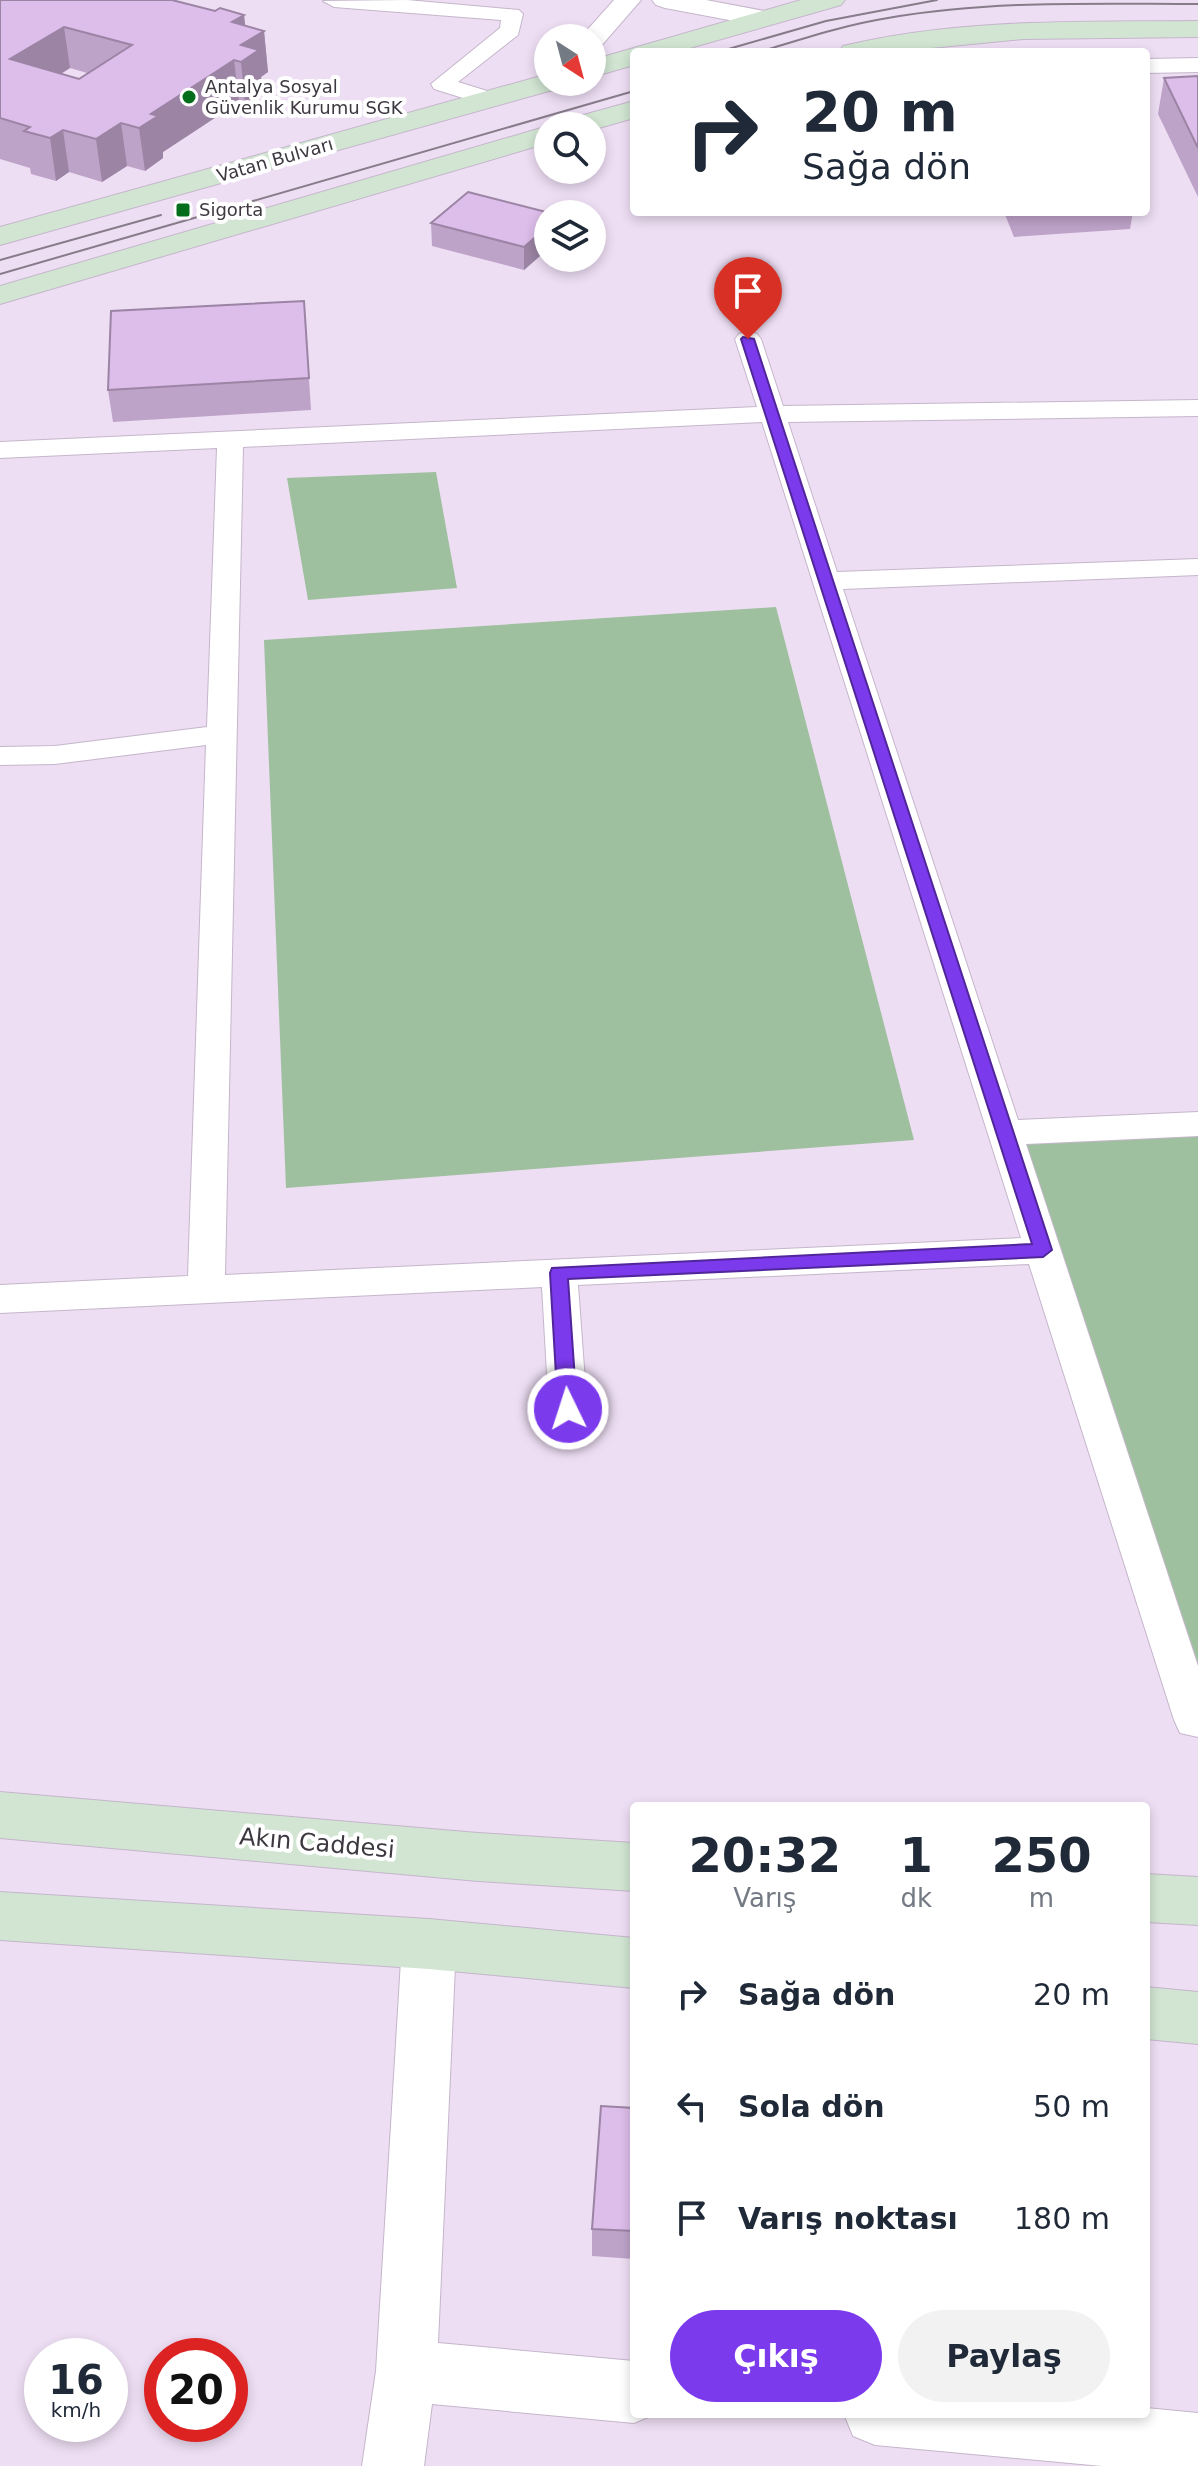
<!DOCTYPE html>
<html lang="tr">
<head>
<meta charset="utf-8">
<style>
  body { margin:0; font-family:"DejaVu Sans",sans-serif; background:#f2f2f3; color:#1f2937; height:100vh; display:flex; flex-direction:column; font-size:30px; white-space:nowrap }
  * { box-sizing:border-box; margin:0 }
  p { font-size:26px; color:#747a83 }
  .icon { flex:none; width:44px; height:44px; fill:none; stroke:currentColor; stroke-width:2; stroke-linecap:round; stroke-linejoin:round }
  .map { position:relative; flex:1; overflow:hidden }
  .drawer { position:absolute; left:630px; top:1802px; width:520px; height:616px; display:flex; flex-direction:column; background:#fff; border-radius:8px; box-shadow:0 4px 12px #0003 }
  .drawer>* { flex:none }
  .hud { position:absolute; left:630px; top:48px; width:520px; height:168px; border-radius:8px; box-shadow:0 4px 12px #0003; background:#fff; color:#1f2937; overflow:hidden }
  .needle { width:52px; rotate:144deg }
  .fabs { position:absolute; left:534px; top:24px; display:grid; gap:16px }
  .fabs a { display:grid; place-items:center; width:72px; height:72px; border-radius:50%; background:#fff; box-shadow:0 4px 12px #0003; font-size:40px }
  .speed { position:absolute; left:24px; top:2338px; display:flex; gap:16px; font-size:40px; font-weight:700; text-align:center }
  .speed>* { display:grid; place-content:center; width:104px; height:104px; border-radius:50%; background:#fff; box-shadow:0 4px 12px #0003; line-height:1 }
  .speed small { font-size:20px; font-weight:400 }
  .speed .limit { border:12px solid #d22; background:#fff; color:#111 }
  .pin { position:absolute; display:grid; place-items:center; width:68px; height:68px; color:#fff; margin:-82px -34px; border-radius:50% 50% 50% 0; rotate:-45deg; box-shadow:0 0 8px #0007 }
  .pin .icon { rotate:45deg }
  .me { position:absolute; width:88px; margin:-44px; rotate:356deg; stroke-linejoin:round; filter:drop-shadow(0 0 6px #0008) }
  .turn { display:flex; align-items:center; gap:28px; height:168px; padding:0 40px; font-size:36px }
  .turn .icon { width:104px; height:104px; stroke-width:2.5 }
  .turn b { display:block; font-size:56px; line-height:68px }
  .eta { display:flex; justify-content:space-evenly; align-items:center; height:136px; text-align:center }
  .eta b { font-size:48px; font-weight:700; line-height:56px }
  .button { display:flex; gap:16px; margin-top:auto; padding:16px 40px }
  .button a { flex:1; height:92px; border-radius:48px; background:#7c3aed; color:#fff; font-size:32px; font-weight:700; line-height:92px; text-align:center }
  .button a+a { background:#f2f2f3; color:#1f2937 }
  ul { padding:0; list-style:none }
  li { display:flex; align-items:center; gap:24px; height:112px; padding:0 40px }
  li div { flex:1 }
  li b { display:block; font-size:30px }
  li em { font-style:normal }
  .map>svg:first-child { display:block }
  .green { fill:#9ec09e }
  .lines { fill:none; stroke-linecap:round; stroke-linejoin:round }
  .service-casing { stroke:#c5b6cb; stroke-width:2 }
  .minor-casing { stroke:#c5b6cb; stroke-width:2 }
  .secondary-casing { stroke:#c5b6cb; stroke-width:2 }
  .service { fill:#fff; fill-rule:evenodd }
  .minor { fill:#fff; fill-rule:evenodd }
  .secondary { fill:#d1e5d2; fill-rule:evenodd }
  .tram { stroke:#877c8a; stroke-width:2 }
  .wall { fill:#bea3c9; fill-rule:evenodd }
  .shaded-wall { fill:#9b84a4 }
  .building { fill:#ddbdea; stroke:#9b84a4; stroke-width:2; fill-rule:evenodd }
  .route { fill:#7c3aed; stroke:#51269a; stroke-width:2 }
  .poi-dot { fill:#056e1d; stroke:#fff; stroke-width:3 }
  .labels { text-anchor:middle; stroke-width:8; stroke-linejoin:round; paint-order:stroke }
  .far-poi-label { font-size:18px; fill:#3e3840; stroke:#fff; text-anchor:start }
  .far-street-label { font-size:18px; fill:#3e3840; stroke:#fff }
  .near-street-label { font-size:24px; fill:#3e3840; stroke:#fff }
</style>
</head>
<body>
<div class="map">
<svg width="1198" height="2466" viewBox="0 0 1198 2466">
  <rect width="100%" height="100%" fill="#eedef4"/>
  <path class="green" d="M436,472L457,588L308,600L287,478Z
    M776,607L914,1140L286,1188L264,640Z
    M1198,1124V1730L1005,1133Z"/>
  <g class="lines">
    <defs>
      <path id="service" d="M407,0L519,10L523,14L518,35L458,82L497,94L500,99L497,104L489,106L434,89L431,84L500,28L501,20L334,7L323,1Z
        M1198,58V72L1146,73V59Z
        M748,331L757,334L761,339L783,406L1198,400V416L788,422L837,572L1198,559V575L843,589L1018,1120L1198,1112V1136L1026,1144L1198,1666V1737L1180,1733L1174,1720L1029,1264L578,1285L587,1409L581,1419L568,1424L555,1419L549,1409L542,1287L0,1313V1285L188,1276L206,745L55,764L0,765V747L55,746L207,727L217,448L0,458V442L757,407L735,339L739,334ZM762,422L1021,1238L225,1275L243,447Z"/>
      <path id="minor" d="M614,0H641L601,46L592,48V38H580Z
        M652,0H706L770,12L774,18L770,24L761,26L665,8L656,5Z
        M429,1919L448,1927L456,1944L438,2343L634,2361V2414H655L634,2423L432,2404L424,2466H362L376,2371L402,1944L410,1927Z
        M1146,2408L1198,2413V2466H1102L875,2445L853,2436L844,2414H1146Z"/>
      <path id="secondary" d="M801,0H845L841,5L676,52H634V65L592,77V60Z
        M1198,21V37L1024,39L890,52H839L843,46C959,18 1079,22 1198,21Z
        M548,74V82H563L560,88L0,245V227Z
        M634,101V118L592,130V126H561L565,120Z
        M548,126V143L0,304V286Z
        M0,1792L478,1833L634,1843V1891L478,1881L0,1838Z
        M1146,1874L1198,1877V1925L1146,1922Z
        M0,1892L429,1919L634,1938V1988L429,1969L0,1940Z
        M1146,1987L1198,1992V2044L1146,2039Z"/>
    </defs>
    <use href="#service" class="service-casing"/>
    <use href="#minor" class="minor-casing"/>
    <use href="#secondary" class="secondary-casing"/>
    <use href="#service" class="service"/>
    <use href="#minor" class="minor"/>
    <use href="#secondary" class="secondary"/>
    <path class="tram" d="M718,52L826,21L937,0
      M759,52C802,39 844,25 888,18C991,0 1095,4 1198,4
      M0,260L161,215
      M0,274L634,91"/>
  </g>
  <path class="wall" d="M0,0L215,11L244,15L245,26L264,31L268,72L261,77L263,92L245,104L239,102L163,152V158L145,171L127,166L102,182L69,172L56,181L31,174L30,168L0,159ZM70,68L87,73L79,79L61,74Z
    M1198,76V197L1158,114L1164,78Z
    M1004,212H1133L1130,229L1014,237Z
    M548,214V249L524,270L432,246L431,223Z
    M304,301L311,410L113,422L108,390Z
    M634,2108V2259L592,2256V2229Z"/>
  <path class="shaded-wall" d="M244,15L247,42L264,31L268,72L261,77L263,92L245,104L241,62L232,22Z
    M64,27L70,68L16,101L10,59Z
    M234,60L239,102L163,152V158L145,171L139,128L151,114Z
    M121,123L127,166L102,182L96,139Z
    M63,130L69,172L56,181L50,138Z
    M548,226V249L524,270V247Z"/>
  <path class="building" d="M0,0H172L215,11L220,8L244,15L232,22L264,31L241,45L259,50L241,62L234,60L151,114L158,116L139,128L121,123L96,139L63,130L50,138L24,131L30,127L0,118ZM64,27L132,45L79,79L10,59Z
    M1198,76V148L1164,78Z
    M468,192L554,214H548V226L524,247L431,223Z
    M304,301L309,378L108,390L111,311Z
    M601,2106L634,2108V2231L592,2229Z"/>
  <path class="route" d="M743,337L754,339L1052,1250L1043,1257L568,1279L577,1409L575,1414H561L558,1409L550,1273L552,1268L1032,1244L741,339Z"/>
  <g class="poi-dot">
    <circle cx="189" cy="97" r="8"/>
    <rect x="175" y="202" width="16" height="16" rx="4"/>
  </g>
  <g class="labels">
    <g class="far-poi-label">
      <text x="205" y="93">Antalya Sosyal<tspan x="205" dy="21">Güvenlik Kurumu SGK</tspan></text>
      <text x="199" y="216">Sigorta</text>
    </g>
    <g class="far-street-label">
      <text transform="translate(275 160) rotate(-16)" y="6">Vatan Bulvarı</text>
    </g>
    <g class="near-street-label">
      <text transform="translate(317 1843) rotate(5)" y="8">Akın Caddesi</text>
    </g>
  </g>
</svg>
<div class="fabs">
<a><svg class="needle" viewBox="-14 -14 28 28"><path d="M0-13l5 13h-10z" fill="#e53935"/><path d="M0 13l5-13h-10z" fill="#747a83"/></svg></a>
<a><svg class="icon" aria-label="search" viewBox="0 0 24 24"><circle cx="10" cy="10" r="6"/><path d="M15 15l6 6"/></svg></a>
<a><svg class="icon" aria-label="layers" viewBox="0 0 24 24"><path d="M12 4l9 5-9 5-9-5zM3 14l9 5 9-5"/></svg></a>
</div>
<div class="speed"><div>16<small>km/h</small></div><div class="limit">20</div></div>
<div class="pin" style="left:748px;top:339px;background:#d93025"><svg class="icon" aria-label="arrive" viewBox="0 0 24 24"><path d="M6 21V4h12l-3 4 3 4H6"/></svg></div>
<svg class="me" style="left:568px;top:1409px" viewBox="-20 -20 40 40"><circle r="17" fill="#7c3aed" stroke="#fff" stroke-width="3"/><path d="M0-11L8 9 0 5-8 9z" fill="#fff"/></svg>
<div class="hud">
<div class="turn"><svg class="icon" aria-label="right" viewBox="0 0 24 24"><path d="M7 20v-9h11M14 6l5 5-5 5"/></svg><div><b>20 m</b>Sağa dön</div></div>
</div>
<section class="drawer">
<div class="eta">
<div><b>20:32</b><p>Varış</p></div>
<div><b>1</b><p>dk</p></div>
<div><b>250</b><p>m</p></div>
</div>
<ul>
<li><svg class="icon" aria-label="right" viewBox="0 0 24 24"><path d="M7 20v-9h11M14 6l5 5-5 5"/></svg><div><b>Sağa dön</b></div><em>20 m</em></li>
<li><svg class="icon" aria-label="left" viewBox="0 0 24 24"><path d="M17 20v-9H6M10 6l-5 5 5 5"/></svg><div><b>Sola dön</b></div><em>50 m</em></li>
<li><svg class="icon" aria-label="arrive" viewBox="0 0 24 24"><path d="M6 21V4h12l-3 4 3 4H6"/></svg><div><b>Varış noktası</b></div><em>180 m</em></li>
</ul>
<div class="button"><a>Çıkış</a><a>Paylaş</a></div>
</section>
</div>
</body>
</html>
